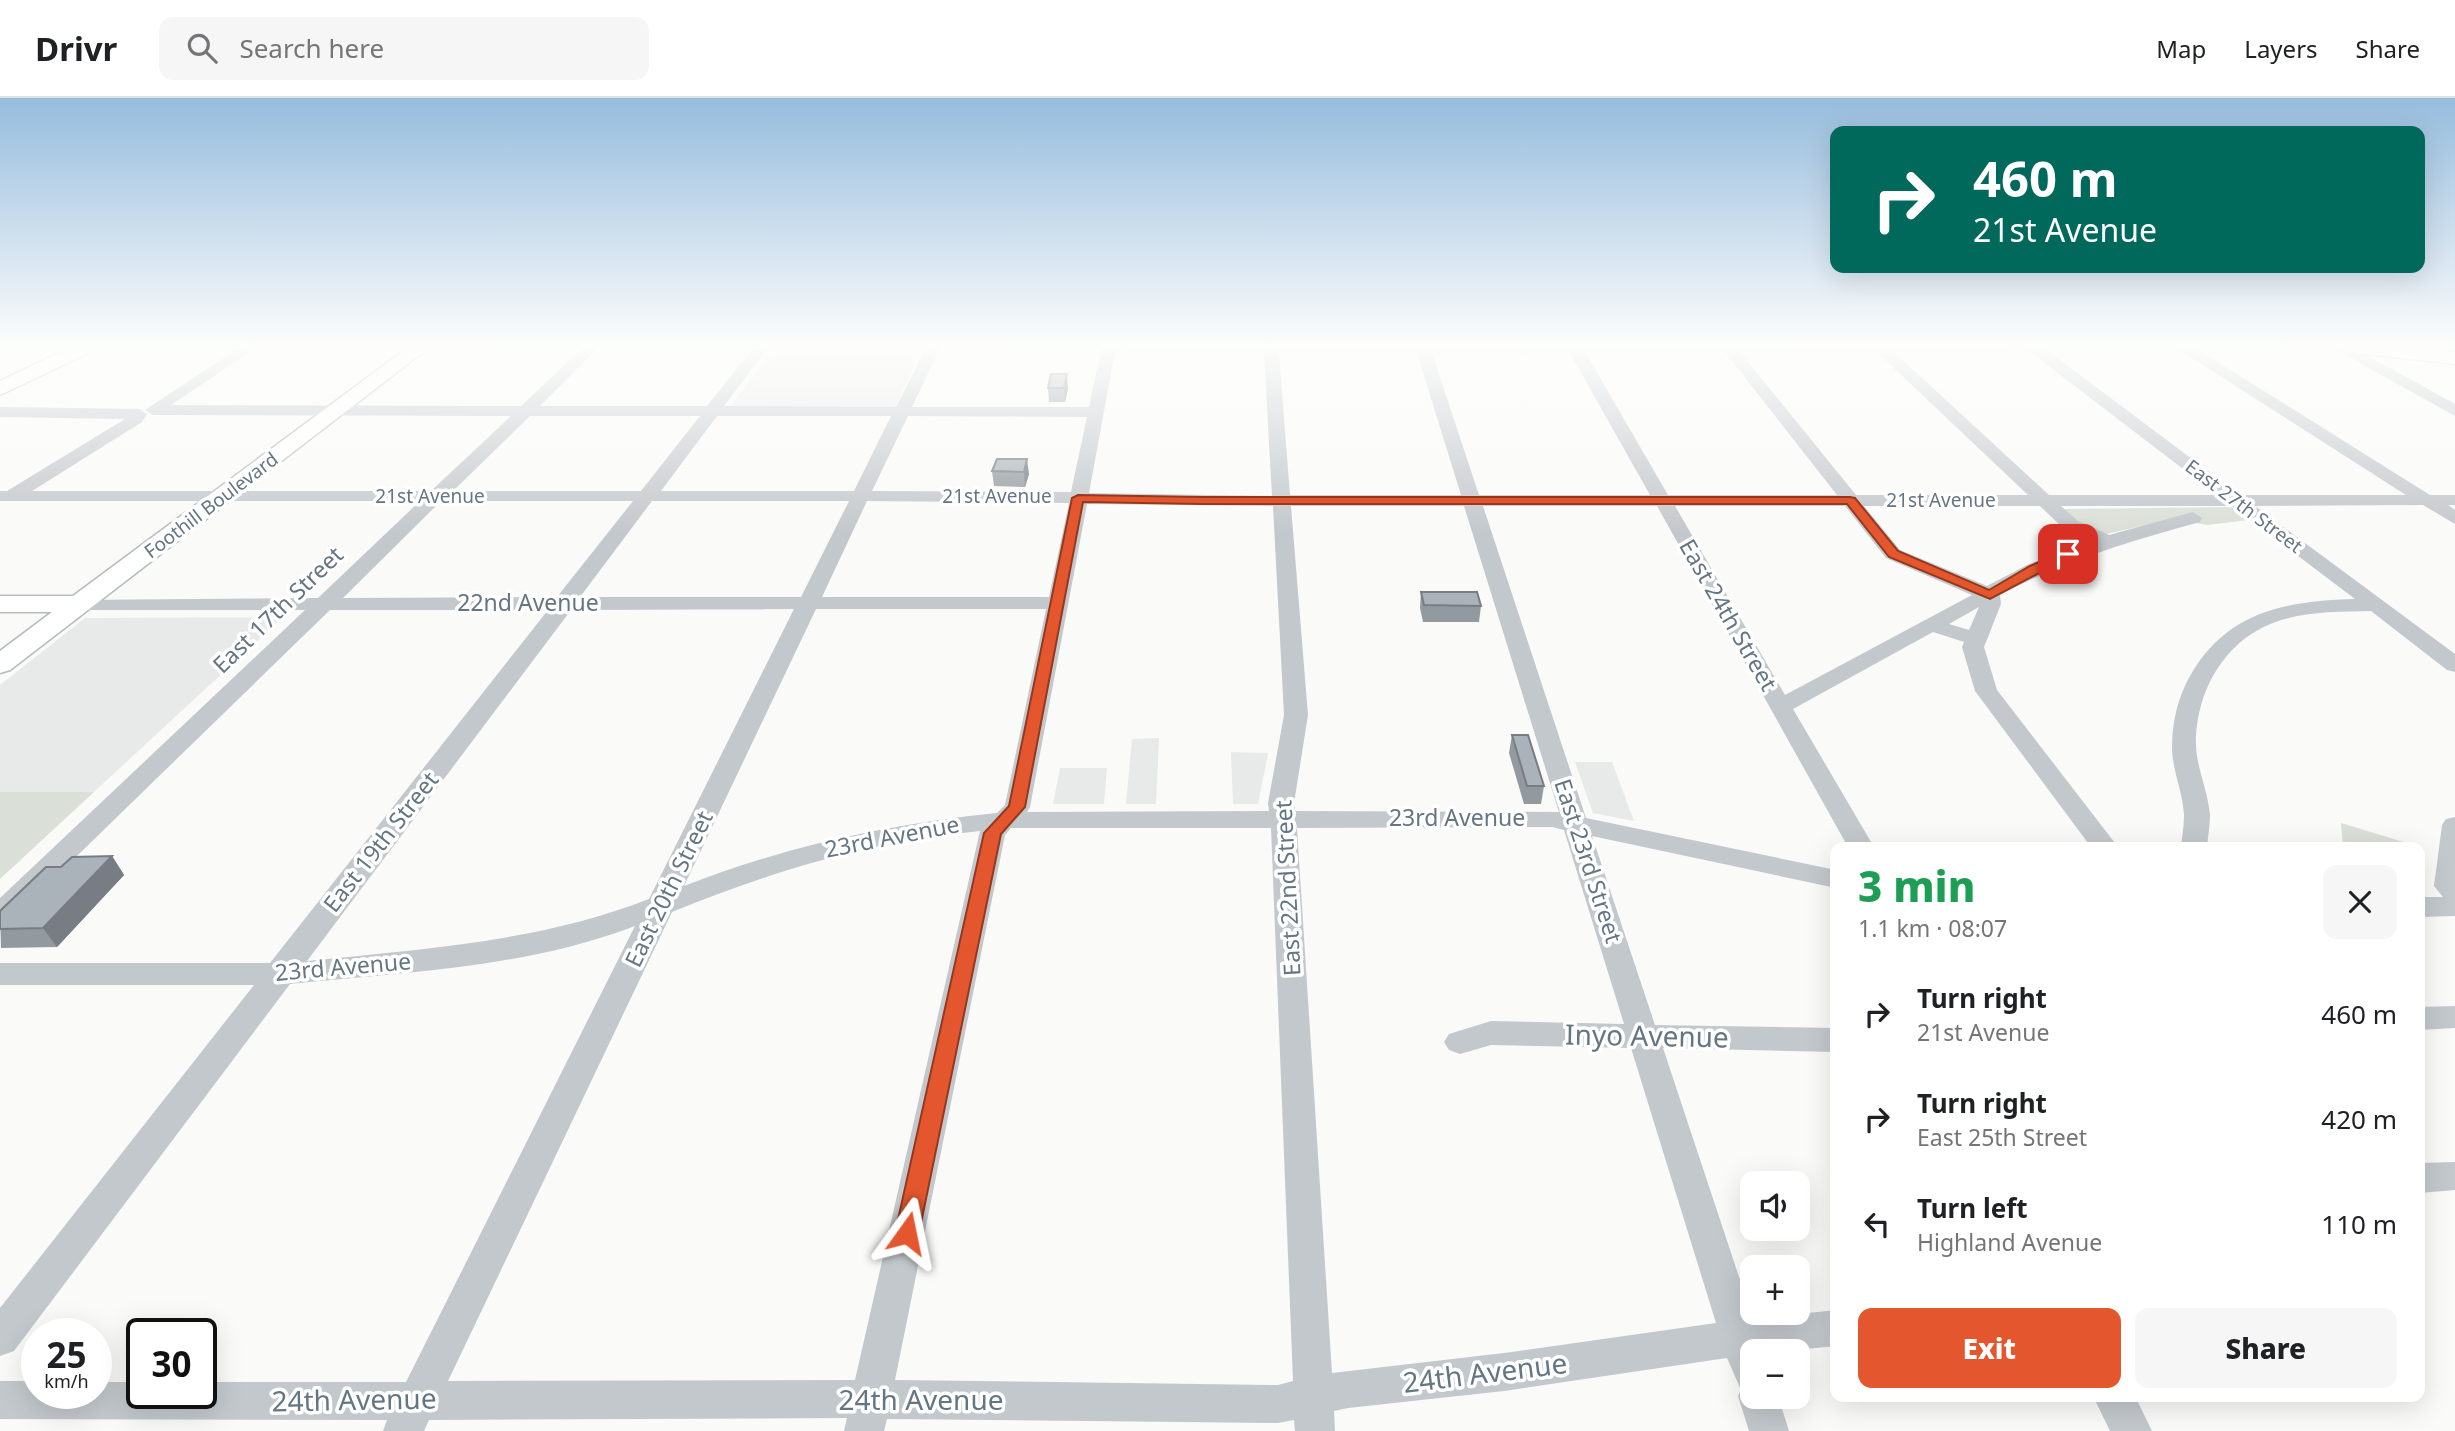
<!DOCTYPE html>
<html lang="en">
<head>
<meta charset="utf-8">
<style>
  body { margin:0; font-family:"Noto Sans",sans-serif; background:#f6f6f6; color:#202124; height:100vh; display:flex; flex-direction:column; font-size:26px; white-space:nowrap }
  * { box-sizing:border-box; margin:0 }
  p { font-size:23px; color:#757577 }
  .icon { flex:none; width:38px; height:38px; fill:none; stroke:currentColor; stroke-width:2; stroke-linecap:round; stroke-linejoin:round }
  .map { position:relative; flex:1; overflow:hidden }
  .panel { position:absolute; left:1830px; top:744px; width:595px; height:560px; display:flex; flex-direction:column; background:#fff; border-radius:14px; box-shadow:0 7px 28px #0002 }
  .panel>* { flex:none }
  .hud { position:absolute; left:1830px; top:28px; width:595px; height:147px; border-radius:14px; box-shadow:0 7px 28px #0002; background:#00695c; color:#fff; overflow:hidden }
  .tools { position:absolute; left:1740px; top:1073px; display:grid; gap:14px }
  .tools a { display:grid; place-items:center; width:70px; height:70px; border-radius:14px; background:#fff; box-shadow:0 7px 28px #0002; font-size:35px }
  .speed { position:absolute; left:21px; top:1220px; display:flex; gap:14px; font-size:35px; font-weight:700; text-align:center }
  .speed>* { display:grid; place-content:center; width:91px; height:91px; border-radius:50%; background:#fff; box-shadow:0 7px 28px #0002; line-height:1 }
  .speed small { font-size:18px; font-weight:400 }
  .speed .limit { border:4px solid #111; border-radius:10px; background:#fff; color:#111 }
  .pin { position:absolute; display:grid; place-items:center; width:60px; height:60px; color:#fff; margin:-30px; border-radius:14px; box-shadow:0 4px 10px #0006 }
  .me { position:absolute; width:77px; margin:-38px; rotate:12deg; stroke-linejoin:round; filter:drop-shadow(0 0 5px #0008) }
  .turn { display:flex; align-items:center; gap:24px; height:147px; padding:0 28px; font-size:32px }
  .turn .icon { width:91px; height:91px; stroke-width:2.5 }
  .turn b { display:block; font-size:49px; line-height:60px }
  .round { display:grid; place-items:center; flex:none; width:74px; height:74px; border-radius:14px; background:#f6f6f6 }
  .headline { display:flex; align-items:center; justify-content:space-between; height:119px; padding:0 28px }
  h1 { font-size:42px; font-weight:800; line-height:52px; color:#1e9e55 }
  .button { display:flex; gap:14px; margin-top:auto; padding:14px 28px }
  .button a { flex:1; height:80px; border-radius:14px; background:#e4572e; color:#fff; font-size:28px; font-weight:800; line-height:80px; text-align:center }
  .button a+a { background:#f6f6f6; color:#202124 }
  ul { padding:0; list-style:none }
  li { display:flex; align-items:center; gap:21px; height:105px; padding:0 28px }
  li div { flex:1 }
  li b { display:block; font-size:26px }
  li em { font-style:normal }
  header { display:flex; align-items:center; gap:42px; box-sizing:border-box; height:98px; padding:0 35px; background:#fff; border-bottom:2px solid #e0e0e0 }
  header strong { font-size:33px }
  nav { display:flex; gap:38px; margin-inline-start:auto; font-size:24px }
  .search { width:490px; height:63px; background:#f6f6f6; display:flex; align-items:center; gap:18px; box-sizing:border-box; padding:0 24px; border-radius:14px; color:#757577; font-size:26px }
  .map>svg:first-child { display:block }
  .built { fill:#e8e9e9 }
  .green { fill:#dadfd7 }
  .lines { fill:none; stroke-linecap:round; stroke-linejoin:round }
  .major-casing { stroke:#b5babe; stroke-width:3 }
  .minor { fill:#c3c8cc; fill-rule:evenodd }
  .major { fill:#fff; fill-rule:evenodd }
  .wall { fill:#929a9f }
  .shaded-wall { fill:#777d82 }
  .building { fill:#aab3b9; stroke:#777d82; stroke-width:2 }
  .route { fill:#e4572e; stroke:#94391e; stroke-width:2 }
  .labels { text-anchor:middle; stroke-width:7; stroke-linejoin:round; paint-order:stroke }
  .far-street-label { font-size:19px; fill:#657683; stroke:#fff }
  .street-label { font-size:23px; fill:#657683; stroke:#fff }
  .near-street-label { font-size:28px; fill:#657683; stroke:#fff }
</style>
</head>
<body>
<header>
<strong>Drivr</strong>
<div class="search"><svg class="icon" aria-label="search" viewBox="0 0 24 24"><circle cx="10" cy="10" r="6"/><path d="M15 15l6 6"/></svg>Search here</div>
<nav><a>Map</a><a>Layers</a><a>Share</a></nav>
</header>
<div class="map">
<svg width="2455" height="1333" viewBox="0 0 2455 1333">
  <rect width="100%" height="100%" fill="#fafaf8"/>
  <path class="built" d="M777,248H924L895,309H730Z
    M283,519L94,694H0V587L85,520Z
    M1159,640L1156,706H1126L1132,641Z
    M1231,654L1268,655L1258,706H1233Z
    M1575,664H1612L1634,723L1593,715Z
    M1060,670H1107L1104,706H1053Z"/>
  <path class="green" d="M2232,409L2248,422L2207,427L2173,421L2102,437L2078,425L2063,411Z
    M0,694H94L0,781Z
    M2341,725L2420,749H2343Z"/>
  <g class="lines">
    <defs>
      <path id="major" d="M73,248H97L95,252L0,297V283Z
        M410,248H431L10,572L0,575V553L52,514H0V498H73Z
        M2339,248H2398L2455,254V266L2348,254Z"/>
    </defs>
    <use href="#major" class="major-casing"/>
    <path class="minor" d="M242,248H259L171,307L521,308L585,248H600L540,308H707L755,248H769L724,308L896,309L927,248H941L912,309H1089L1101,252L1092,248H2350L2455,306V318L2333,250L2327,252L2200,253L2430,397H2455V407H2448L2455,412V426L2423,407L2255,408L2455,556V574L2447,572L2371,513C2342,514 2312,513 2285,521C2228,536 2195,591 2196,648C2197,671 2208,693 2210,717C2210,727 2208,738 2207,749H2181C2182,739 2184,728 2184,717C2183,694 2172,672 2172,649C2172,624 2178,599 2190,578C2227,513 2286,503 2355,501L2232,408H2061L2078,423L2109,437L2193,414L2202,420L2200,424C2130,443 2064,463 2000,497L2001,506L1984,549L1997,592L2118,749H2091L1975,593L1962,549L1964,544L1933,534L1793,611L1874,749H1848L1657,408H1483L1586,720L1836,772V790L1592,738L1655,927L1836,930V954L1663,950L1753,1221L1836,1212V1248L1786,1253H1752V1298H1778L1789,1333H1749L1738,1298L1741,1292L1727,1260L1504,1293L1348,1310L1334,1313L1335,1333H1295L1294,1322L1278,1325L887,1321L884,1333H844L847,1320L429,1322L424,1333H383L387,1322L0,1321V1283H37V1295H96V1284H142V1295H201V1284H406L635,828C526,870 405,874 290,886L14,1253L0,1258V1210L254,887H0V865H270L548,512H330L10,823L0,826V800L305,512H80L73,510L70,506L73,502L318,500L420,403H0V393H7L125,321L0,319V309L139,311L147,316L142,324L32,393H431L511,318L153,317L145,312ZM1115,253L1264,255L1272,398L1089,395ZM2029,253L2217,397H2049L1894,254ZM2048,253H2181L2406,397H2240ZM1585,254H1725L1837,397H1668ZM1740,254H1877L2028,397H1856ZM1279,255H1417L1461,397H1290ZM1432,255H1570L1650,397H1479ZM530,318H700L641,393H453ZM717,318H891L854,393H661ZM908,318L1087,319L1071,394L872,393ZM441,403H633L557,499L343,500ZM652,403H849L801,499H580ZM867,403L1069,405L1049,499H822ZM1087,406L1273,408L1284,617L1268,705L1269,713L1027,714L1030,709ZM1291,408H1464L1559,714L1295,713L1294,705L1308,617ZM1675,408H1845L1886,460L1972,497L1785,597ZM1864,408H2040L2064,431L2090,443L2027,467L1987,488L1900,452ZM1979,509L1969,532L1949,526ZM794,511L649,801C539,844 423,851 307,863L571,512ZM816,511H1046L1005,707L997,715C889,726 786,748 684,788ZM1552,729L1564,732L1624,926L1491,923L1449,936L1444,944L1449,952L1460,956L1491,947L1631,950L1716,1225L1504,1255L1332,1275L1297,730ZM1011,730H1271L1293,1283L1278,1287L895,1282L1005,737ZM980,733L855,1282L448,1283L672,814C778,771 866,745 980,733Z
      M2455,719V818L2420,819V799H2443L2434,788L2442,727L2446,721Z
      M2455,908V930L2420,932V909Z
      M2455,1064V1092L2420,1095V1065Z
      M2093,1298H2135L2152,1333H2110Z"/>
    <use href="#major" class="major"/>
  </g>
  <path class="wall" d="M1048,290H1068L1065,304H1049Z
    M997,361L1029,376L1025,389L994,388L992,373Z
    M1421,494L1481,508L1479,524H1423L1420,510Z
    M1512,637L1544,688L1541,706H1524L1509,655Z
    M112,758L124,777L57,849L1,850L0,813L61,769Z"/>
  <path class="shaded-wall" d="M1067,276L1068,290L1065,304L1064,290Z
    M1027,361L1029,376L1025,389L1024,374Z
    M112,758L124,777L57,849L43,830Z"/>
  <path class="building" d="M1051,276H1067L1064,290H1048Z
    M997,361H1027L1024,374L992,373Z
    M1421,494H1477L1481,508L1424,507Z
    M1512,637H1528L1544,688H1527Z
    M112,758L43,830L0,831V813L46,769H61L72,759Z"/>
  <linearGradient id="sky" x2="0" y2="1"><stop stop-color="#96bcdc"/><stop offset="0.57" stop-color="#fdfdfc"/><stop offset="1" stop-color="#fdfdfc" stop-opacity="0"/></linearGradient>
  <rect width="2455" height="435" fill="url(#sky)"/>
  <path class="route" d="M1078,397L1202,399H1850L1855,400L1898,453L1989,492L2030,468L2064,453L2068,452L2075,456L1990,501L1889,459L1847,406H1202L1083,404L1025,709L1001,736L919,1135L915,1142L907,1145L899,1142L895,1135L984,735L1009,708L1072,400Z"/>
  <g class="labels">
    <g class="far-street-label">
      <text x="430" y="405">21st Avenue</text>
      <text x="997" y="405">21st Avenue</text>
      <text x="1941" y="409">21st Avenue</text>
      <text transform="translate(211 407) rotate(-37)" y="7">Foothill Boulevard</text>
      <text transform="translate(2244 408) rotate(37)" y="7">East 27th Street</text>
    </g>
    <g class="street-label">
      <text x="528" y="513">22nd Avenue</text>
      <text transform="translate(278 512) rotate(-44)" y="8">East 17th Street</text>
      <text transform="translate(1728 517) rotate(60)" y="8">East 24th Street</text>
      <text x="1457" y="728">23rd Avenue</text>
      <text transform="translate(892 739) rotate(-11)" y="8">23rd Avenue</text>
      <text transform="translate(381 744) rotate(-52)" y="8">East 19th Street</text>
      <text transform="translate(1588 763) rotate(72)" y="8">East 23rd Street</text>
      <text transform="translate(1288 790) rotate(-93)" y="8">East 22nd Street</text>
      <text transform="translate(669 791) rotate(-64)" y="8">East 20th Street</text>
      <text transform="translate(343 869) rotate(-5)" y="8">23rd Avenue</text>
    </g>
    <g class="near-street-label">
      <text transform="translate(1647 938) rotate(1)" y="10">Inyo Avenue</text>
      <text transform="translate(1485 1275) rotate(-7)" y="10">24th Avenue</text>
      <text transform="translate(354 1302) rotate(-1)" y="10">24th Avenue</text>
      <text x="921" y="1312">24th Avenue</text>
    </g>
  </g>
</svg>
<div class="tools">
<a><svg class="icon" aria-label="sound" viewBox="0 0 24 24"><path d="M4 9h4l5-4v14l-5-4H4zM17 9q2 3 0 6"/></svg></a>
<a>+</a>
<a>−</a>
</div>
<div class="speed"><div>25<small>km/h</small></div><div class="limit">30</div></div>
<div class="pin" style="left:2068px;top:456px;background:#d93025"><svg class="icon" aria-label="arrive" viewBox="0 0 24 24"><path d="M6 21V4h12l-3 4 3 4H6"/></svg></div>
<svg class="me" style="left:907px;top:1135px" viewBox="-20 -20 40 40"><path d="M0-17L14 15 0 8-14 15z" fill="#e4572e" stroke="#fff" stroke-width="4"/></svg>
<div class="hud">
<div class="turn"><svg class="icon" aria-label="right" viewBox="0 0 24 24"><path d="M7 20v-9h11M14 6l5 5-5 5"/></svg><div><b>460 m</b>21st Avenue</div></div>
</div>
<section class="panel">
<div class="headline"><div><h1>3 min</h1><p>1.1 km · 08:07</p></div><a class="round"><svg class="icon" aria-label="close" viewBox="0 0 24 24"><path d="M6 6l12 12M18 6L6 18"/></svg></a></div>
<ul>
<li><svg class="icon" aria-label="right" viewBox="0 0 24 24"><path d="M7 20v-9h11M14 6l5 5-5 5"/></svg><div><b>Turn right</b><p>21st Avenue</p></div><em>460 m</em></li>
<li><svg class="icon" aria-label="right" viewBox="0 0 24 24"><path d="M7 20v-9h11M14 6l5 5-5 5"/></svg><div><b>Turn right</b><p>East 25th Street</p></div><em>420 m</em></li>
<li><svg class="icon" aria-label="left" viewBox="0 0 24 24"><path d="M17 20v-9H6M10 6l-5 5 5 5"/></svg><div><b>Turn left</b><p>Highland Avenue</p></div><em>110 m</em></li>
</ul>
<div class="button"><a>Exit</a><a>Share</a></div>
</section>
</div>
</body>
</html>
